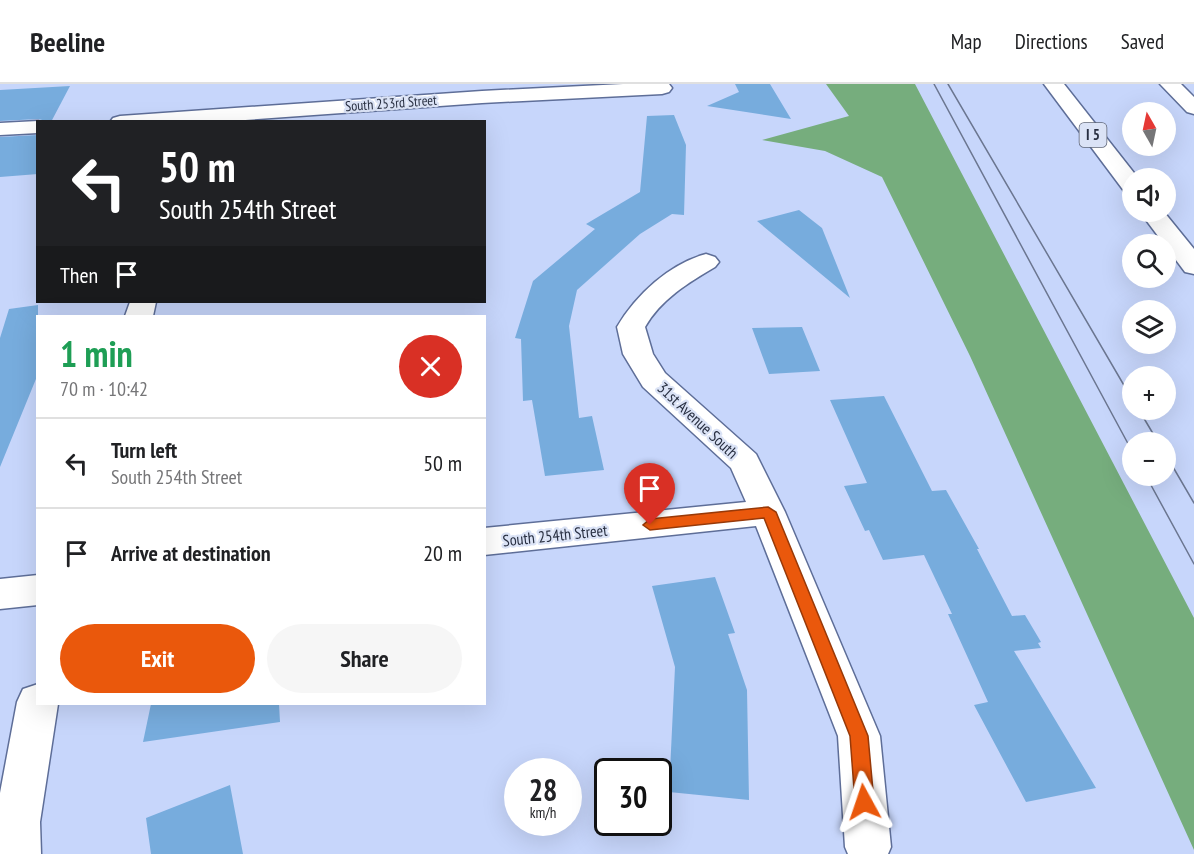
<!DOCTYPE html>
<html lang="en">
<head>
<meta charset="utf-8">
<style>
  body { margin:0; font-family:"PT Sans Narrow",sans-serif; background:#f6f6f6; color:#202124; height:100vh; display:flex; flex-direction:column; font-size:22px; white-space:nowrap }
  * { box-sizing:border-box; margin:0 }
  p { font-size:20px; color:#757577 }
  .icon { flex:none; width:33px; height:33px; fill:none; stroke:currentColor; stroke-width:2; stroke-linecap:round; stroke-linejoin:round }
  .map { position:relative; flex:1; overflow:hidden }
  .panel { position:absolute; left:36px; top:231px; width:450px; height:390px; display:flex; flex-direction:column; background:#fff; border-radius:0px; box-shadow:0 6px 24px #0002 }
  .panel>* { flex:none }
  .top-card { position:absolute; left:36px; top:36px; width:450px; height:183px; border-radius:0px; box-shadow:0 6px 24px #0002; background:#202124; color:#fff; overflow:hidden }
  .needle { width:39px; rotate:351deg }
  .buttons { position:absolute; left:1122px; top:18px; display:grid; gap:12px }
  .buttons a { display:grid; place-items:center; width:54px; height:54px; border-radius:50%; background:#fff; box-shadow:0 6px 24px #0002; font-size:30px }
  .speed { position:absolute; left:504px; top:674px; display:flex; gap:12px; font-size:30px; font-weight:700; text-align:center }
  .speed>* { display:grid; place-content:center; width:78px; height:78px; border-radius:50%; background:#fff; box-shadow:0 6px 24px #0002; line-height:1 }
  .speed small { font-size:15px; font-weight:400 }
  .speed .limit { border:3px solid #111; border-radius:9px; background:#fff; color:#111 }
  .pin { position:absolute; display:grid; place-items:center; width:51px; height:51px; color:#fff; margin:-62px -26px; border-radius:50% 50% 50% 0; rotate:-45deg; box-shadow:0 0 6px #0007 }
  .pin .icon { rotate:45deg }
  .me { position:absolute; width:66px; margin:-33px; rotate:355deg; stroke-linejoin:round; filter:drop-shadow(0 0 4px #0008) }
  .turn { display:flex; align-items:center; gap:21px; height:126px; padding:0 24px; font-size:27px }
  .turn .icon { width:78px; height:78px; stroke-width:2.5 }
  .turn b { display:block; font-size:42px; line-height:51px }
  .then { display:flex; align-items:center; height:57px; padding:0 24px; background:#0003; gap:12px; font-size:22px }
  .round { display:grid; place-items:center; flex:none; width:63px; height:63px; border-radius:32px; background:#f6f6f6 }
  .summary { display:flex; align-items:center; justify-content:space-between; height:102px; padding:0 24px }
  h1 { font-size:36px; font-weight:800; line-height:45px; color:#1e9e55 }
  .action { display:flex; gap:12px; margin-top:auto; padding:12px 24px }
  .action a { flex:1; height:69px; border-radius:36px; background:#ea580c; color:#fff; font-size:24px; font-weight:800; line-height:69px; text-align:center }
  .action a+a { background:#f6f6f6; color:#202124 }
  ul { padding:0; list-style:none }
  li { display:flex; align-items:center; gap:18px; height:90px; padding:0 24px; border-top:2px solid #e0e0e0 }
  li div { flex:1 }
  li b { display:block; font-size:22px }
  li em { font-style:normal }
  header { display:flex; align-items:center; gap:36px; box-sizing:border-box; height:84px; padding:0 30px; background:#fff; border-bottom:2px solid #e0e0e0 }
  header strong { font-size:28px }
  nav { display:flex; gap:33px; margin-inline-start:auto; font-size:21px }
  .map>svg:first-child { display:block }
  .forest { fill:#76ad7d }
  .building { fill:#77acdd }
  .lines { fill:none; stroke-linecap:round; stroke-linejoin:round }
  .minor-casing { stroke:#5e6e98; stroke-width:3 }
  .motorway-casing { stroke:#5e6e98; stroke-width:3 }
  .minor { fill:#fff; fill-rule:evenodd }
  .motorway { fill:#fff; fill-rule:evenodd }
  .tram { stroke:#6b7690; stroke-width:1.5 }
  .route { fill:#ea580c; stroke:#983908; stroke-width:1.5 }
  .labels { text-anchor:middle; stroke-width:4.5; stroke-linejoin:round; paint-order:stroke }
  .far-street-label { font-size:14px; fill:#282f41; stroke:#dbe3f6 }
  .shield { fill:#dbe3f6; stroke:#5e6577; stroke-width:1.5 }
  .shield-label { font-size:15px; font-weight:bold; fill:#282f41 }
  .street-label { font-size:16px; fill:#282f41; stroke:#dbe3f6 }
</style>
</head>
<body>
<header>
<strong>Beeline</strong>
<nav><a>Map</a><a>Directions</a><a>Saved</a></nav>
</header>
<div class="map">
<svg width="1194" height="770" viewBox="0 0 1194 770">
  <rect width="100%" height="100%" fill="#c7d6fb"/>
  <path class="forest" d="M826,0H915L1194,534V766L970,272L882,93L825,67L762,56L849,32Z"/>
  <path class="building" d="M735,0H770L791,35L707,22L739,8Z
    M70,2L51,38L38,35L0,37V6Z
    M674,31L686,61L684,131L672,130L640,150L577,206L569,242L579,334L592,332L604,386L545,392L532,316L523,317L521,255L515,254L533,197L595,145L586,140L640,108L647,32Z
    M38,51V90L0,93V53Z
    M799,126L822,144L850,214L757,137Z
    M38,221V290L0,383V254L9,225Z
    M802,243L820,287L769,290L752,244Z
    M884,312L932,407L946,406L979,465H977L1012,532L1025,531L1041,558L1038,559L1041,564L1014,567L1096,704L1026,718L974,621L988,618L948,530H952L924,471L883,476L869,446L865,447L844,402L867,399L830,316Z
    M715,493L735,549L728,550L747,606L749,716L669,708L675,583L652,502Z
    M151,620H279L280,638L143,658Z
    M230,701L243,770H151L146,734Z"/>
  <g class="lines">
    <defs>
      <path id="minor" d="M623,0H669L672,4L669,8L662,10L482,19L217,38H110L113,34L120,32L482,7Z
        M38,37L41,38H38V49L0,51V39Z
        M706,170L715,173L719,178L715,183C688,199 661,215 645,243L653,270L665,289L756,370L785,428L880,652L891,763L888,770H848L845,763L838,652L756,442L484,471V444L746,418L731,384L643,303L623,270L617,243C636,211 669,180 706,170Z
        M130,218H156L153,232H125Z
        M38,491V521L0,525V495Z
        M38,600V620H58L40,738L41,770H0V709L17,618L23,605Z"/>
      <path id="motorway" d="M1044,0H1064L1138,94H1132V109L1124,107Z
        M1160,0H1181L1194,13V30L1187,28Z
        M1140,128H1164L1194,165V190L1185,188Z"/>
    </defs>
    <use href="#minor" class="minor-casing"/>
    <use href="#motorway" class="motorway-casing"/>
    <use href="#minor" class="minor"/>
    <use href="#motorway" class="motorway"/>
    <path class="tram" d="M934,0L1132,367
      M948,0L1132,315
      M1139,326L1158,358
      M1166,371L1194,419
      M1146,392L1194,480"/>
  </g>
  <path class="route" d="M768,423L776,428L868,652L874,718L871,725L864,727L858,725L855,718L850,652L764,434L650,446L643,441L650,435Z"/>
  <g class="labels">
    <g class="far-street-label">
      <text transform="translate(391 19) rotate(-4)" y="5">South 253rd Street</text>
    </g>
    <rect class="shield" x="1079.5" y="39" width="27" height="24" rx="4.5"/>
    <g class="shield-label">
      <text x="1093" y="56">I 5</text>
    </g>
    <g class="street-label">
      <text transform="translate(698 336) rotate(43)" y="6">31st Avenue South</text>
      <text transform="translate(555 451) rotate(-6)" y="6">South 254th Street</text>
    </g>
  </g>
</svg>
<div class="buttons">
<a><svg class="needle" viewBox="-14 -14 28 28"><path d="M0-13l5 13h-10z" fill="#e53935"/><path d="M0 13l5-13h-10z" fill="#757577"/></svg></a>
<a><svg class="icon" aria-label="sound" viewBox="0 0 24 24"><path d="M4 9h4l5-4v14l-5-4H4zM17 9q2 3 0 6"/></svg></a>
<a><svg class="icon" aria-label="search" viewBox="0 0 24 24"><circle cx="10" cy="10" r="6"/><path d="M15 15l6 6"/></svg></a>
<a><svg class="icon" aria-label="layers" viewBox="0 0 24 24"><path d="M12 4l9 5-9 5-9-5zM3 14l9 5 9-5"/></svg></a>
<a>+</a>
<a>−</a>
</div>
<div class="speed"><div>28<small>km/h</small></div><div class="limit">30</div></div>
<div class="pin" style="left:650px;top:441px;background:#d93025"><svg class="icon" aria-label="arrive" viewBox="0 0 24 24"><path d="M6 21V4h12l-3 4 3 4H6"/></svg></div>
<svg class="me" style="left:864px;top:718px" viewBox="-20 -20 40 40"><path d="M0-17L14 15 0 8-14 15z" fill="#ea580c" stroke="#fff" stroke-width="4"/></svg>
<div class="top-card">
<div class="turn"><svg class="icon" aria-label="left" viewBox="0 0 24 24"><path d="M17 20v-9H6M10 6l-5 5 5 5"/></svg><div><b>50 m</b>South 254th Street</div></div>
<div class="then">Then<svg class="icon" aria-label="arrive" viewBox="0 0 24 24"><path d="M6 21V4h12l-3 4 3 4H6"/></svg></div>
</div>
<section class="panel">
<div class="summary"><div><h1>1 min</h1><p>70 m · 10:42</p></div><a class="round" style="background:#d93025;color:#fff"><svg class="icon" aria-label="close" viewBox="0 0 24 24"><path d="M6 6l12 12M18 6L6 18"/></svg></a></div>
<ul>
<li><svg class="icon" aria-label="left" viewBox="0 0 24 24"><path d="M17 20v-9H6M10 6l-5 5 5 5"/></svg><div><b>Turn left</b><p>South 254th Street</p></div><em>50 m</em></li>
<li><svg class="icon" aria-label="arrive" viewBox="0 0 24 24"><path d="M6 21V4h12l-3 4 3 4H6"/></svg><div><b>Arrive at destination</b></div><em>20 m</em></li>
</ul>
<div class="action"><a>Exit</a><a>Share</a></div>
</section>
</div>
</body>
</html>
